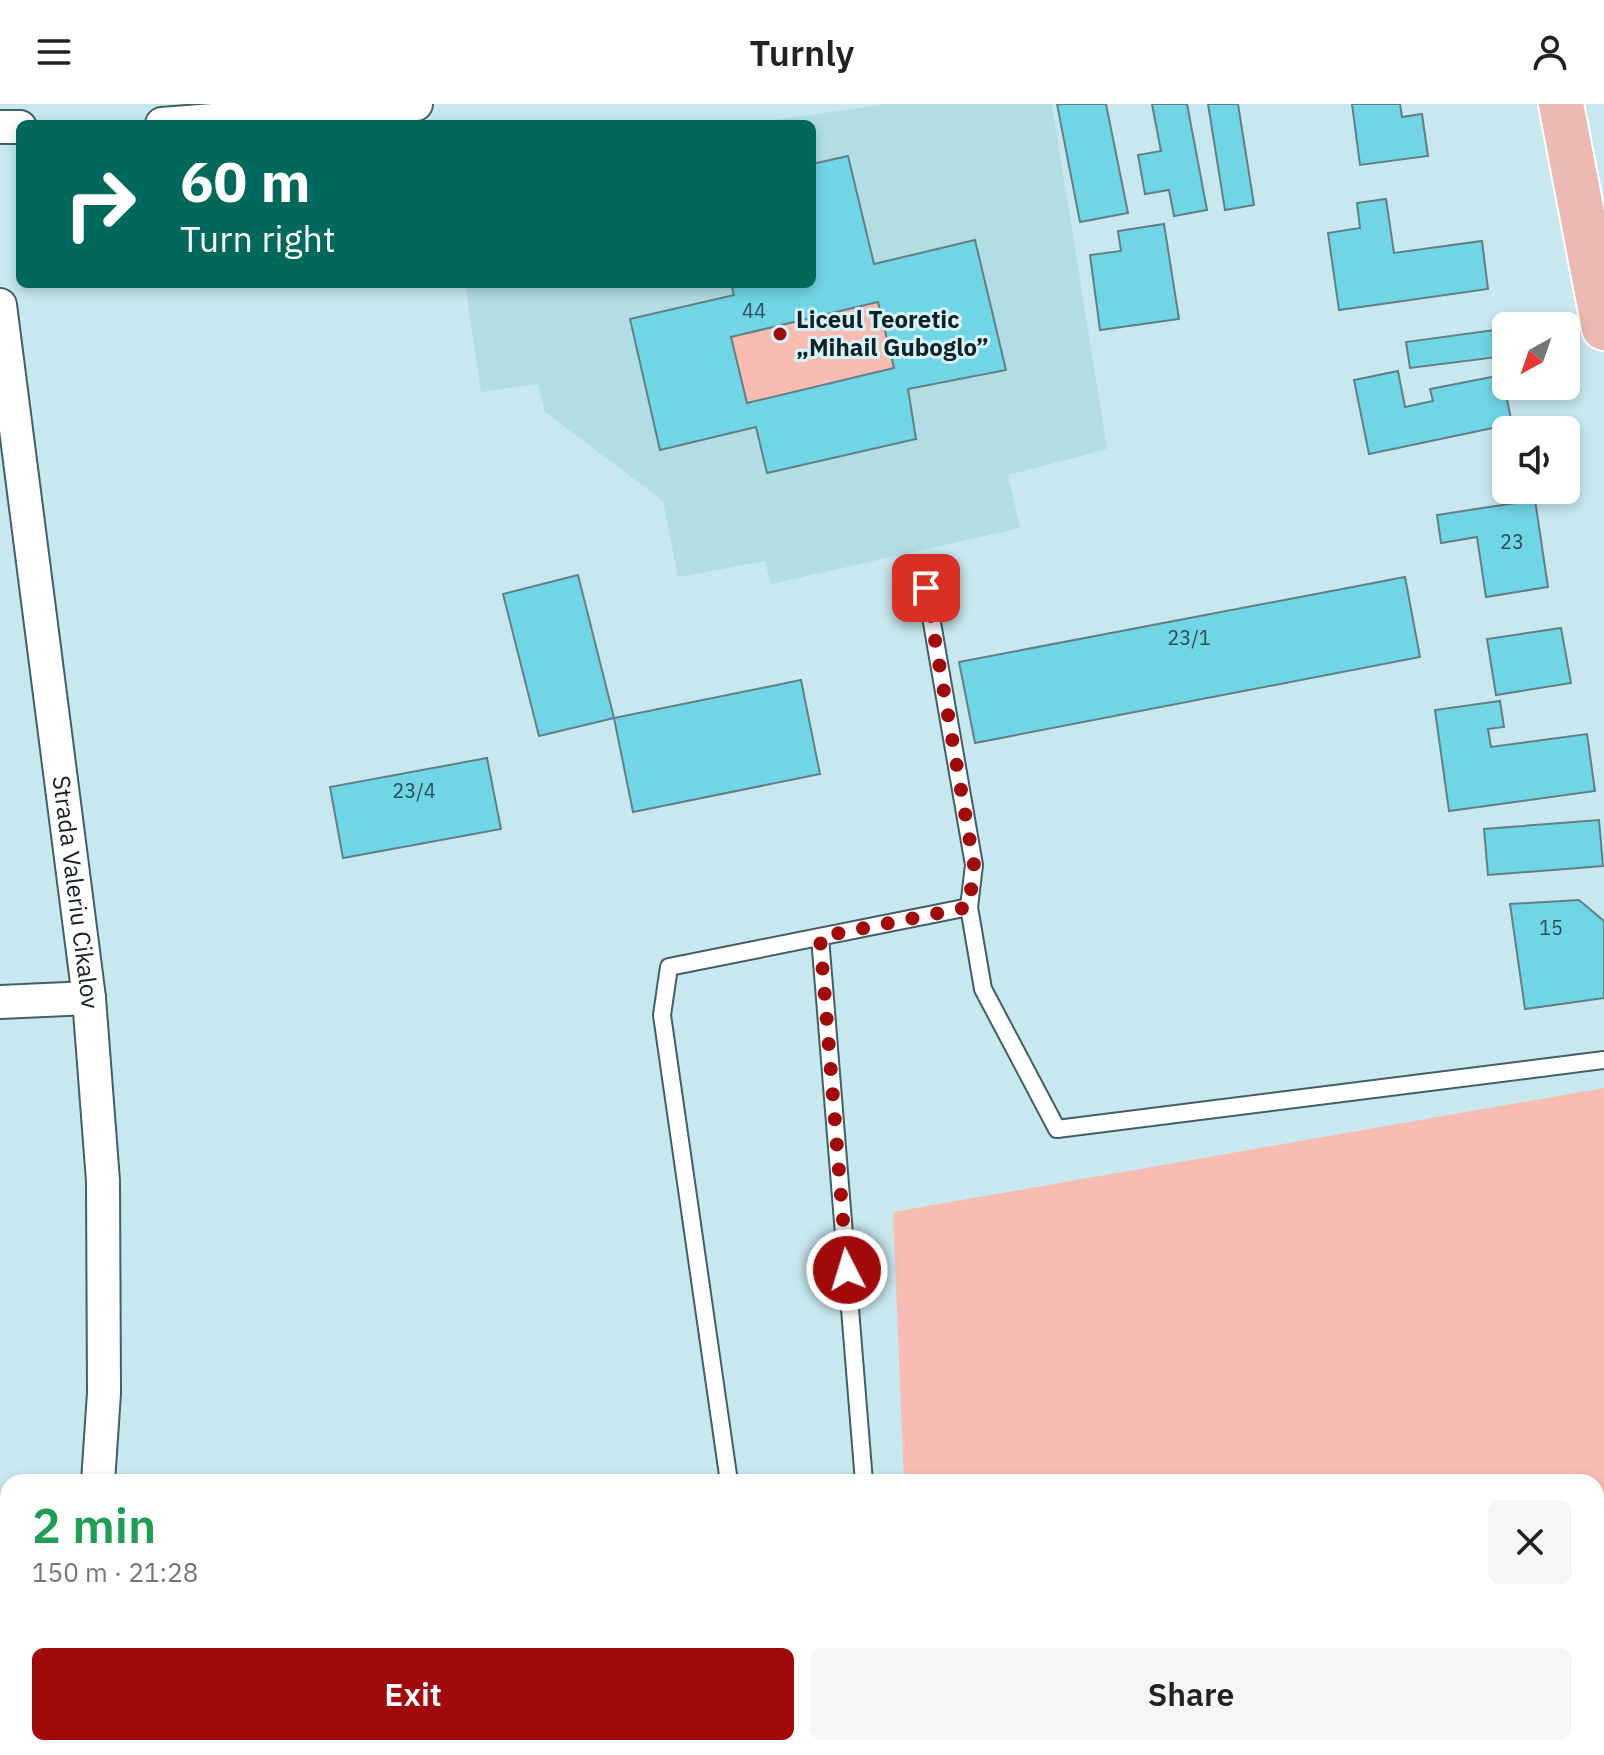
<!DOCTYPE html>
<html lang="en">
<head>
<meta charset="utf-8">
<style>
  body { margin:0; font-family:"IBM Plex Sans",sans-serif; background:#f6f6f6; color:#222; height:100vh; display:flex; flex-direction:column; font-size:30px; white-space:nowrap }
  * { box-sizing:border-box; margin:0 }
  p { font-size:26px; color:#767676 }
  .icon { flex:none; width:44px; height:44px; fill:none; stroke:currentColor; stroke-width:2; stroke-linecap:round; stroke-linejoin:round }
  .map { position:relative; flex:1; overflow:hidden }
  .sheet { position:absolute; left:0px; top:1370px; width:1604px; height:282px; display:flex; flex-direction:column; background:#fff; border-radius:24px 24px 0 0; box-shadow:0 4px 12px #0003 }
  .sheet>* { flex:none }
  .hud { position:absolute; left:16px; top:16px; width:800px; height:168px; border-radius:12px; box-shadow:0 4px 12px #0003; background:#00695c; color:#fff; overflow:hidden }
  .needle { width:52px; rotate:220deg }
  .fabs { position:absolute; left:1492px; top:208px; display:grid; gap:16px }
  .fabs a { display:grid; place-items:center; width:88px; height:88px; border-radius:12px; background:#fff; box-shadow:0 4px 12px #0003; font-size:40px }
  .pin { position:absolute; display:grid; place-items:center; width:68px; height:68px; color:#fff; margin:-34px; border-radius:16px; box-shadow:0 4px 12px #0006 }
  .me { position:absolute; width:88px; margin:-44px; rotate:355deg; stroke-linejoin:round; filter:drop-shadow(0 0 6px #0008) }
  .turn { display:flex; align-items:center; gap:28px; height:168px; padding:0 32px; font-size:36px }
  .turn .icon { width:104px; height:104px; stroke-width:2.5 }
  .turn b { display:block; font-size:56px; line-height:68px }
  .round { display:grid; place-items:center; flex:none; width:84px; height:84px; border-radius:12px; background:#f6f6f6 }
  .head { display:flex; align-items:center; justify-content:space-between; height:136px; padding:0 32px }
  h1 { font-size:48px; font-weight:600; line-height:60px; color:#1e9e55 }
  .cta { display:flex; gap:16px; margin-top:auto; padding:16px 32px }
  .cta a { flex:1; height:92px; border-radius:12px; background:#a2090a; color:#fff; font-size:32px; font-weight:600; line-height:92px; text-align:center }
  .cta a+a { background:#f6f6f6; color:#222 }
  header { display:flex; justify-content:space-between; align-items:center; height:104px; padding:0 32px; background:#fff; font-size:36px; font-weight:600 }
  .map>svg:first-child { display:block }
  .built { fill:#b2dde4 }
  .green { fill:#f9bcb3 }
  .building { fill:#70d5e5; stroke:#618085; stroke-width:2; fill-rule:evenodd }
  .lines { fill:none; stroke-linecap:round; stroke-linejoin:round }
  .lane-casing { stroke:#415f64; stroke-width:20 }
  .street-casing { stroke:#415f64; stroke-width:36 }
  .primary-casing { stroke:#fff; stroke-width:48 }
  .lane { stroke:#fff; stroke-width:16 }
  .street { stroke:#fff; stroke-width:32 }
  .primary { stroke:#ebbab3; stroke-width:44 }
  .route { stroke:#a2090a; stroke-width:14; stroke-dasharray:0 25.2 }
  .poi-dot { fill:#a2090a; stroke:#d3f5fb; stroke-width:3 }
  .labels { text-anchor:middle; stroke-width:6; stroke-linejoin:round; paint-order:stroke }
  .number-label { font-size:20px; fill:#2b4d54 }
  .poi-label { font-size:24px; font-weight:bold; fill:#142023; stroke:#d3f5fb; text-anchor:start }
  .street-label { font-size:24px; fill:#142023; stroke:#d3f5fb }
</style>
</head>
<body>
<header><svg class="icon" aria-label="menu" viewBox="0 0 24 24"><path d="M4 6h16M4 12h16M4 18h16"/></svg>Turnly<svg class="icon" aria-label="person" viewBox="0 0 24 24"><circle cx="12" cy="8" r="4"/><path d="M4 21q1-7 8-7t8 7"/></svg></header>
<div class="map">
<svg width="1604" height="1651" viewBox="0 0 1604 1651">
  <rect width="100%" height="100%" fill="#c6e8ee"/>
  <path class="built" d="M885,0H1052L1107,345L1008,371L1020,424L771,480L765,457L678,473L663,397L545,308L538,280L481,288L465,180H812V20H751Z"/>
  <path class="green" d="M878,198L894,264L747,299L731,233Z
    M1604,984V1573L1596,1574V1378H904L893,1108Z
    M915,1644H1250L1215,1651H915Z"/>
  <path class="building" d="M1057,0H1106L1128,109L1080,118Z
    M1152,0H1187L1207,106L1174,112L1169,86L1145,90L1138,51L1161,47Z
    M1208,0H1238L1254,101L1225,106Z
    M1352,0H1400L1402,13L1422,10L1428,52L1360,61Z
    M848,52L874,160L975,136L1006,266L908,285L916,335L767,369L756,323L660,346L630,215L734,191L731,180H812V60ZM878,198L894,264L747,299L731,233Z
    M1386,95L1394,149L1482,137L1488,185L1339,206L1328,129L1360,124L1357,99Z
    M1164,120L1179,215L1100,226L1090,151L1121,147L1118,127Z
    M1494,226L1498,253L1410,264L1406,238Z
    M1398,267L1405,303L1433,297L1430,285L1502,271L1512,320L1369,350L1354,276Z
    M1535,396L1548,483L1486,493L1477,433L1441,439L1437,411Z
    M578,471L614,614L539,632L503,490Z
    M1405,473L1420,553L975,639L959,558Z
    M1561,524L1571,579L1496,591L1487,535Z
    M801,576L820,670L633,708L614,614Z
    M1500,597L1504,623L1488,625L1491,643L1587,630L1595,687L1449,707L1435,606Z
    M487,654L501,725L343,754L330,683Z
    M1599,716L1603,762L1488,771L1484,725Z
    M1579,796L1604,817V894L1525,905L1510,800Z"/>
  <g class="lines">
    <defs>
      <path id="lane" d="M926,484L974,761L969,803L983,885L1057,1025L1604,956
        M820,833L864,1378
        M729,1378L662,911L669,863L969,803"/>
      <g id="street">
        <path d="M162,20L416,0"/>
        <path d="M0,23H20"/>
        <path id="s1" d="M0,201L89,894L103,1077L104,1289L98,1378"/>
        <path d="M0,898L89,894"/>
        <path d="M82,1651L83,1644"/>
      </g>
      <path id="primary" d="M1561,0L1604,224"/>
    </defs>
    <use href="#lane" class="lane-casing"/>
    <use href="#street" class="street-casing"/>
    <use href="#primary" class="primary-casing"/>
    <use href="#lane" class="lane"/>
    <use href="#street" class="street"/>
    <use href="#primary" class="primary"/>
  </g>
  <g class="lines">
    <path class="route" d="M847,1166L820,833L969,803L974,761L926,484"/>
  </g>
  <circle class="poi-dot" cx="780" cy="230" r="8"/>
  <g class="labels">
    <g class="number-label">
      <text x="754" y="214">44</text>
      <text x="1512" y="445">23</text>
      <text x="1189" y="541">23/1</text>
      <text x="414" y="694">23/4</text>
      <text x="1551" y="831">15</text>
    </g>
    <g class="poi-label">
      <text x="796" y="224">Liceul Teoretic<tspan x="796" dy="28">„Mihail Guboglo”</tspan></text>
    </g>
    <g class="street-label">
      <text dy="8" stroke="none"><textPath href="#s1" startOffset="592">Strada Valeriu Cikalov</textPath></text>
    </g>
  </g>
</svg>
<div class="fabs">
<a><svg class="needle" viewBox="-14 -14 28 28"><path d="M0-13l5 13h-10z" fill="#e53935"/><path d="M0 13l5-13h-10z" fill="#767676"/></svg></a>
<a><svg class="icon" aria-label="sound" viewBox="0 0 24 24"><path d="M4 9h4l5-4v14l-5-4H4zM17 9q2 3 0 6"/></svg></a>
</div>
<div class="pin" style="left:926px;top:484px;background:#d93025"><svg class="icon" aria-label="arrive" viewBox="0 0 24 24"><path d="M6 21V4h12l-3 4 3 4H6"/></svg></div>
<svg class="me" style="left:847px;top:1166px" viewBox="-20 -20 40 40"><circle r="17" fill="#a2090a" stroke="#fff" stroke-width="3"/><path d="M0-11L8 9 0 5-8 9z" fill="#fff"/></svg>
<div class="hud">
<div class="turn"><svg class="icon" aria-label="right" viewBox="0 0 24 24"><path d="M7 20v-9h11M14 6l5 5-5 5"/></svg><div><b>60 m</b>Turn right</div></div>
</div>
<section class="sheet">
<div class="head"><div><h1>2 min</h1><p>150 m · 21:28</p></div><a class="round"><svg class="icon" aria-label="close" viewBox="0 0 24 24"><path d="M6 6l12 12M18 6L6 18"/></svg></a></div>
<div class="cta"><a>Exit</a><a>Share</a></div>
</section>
</div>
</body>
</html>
